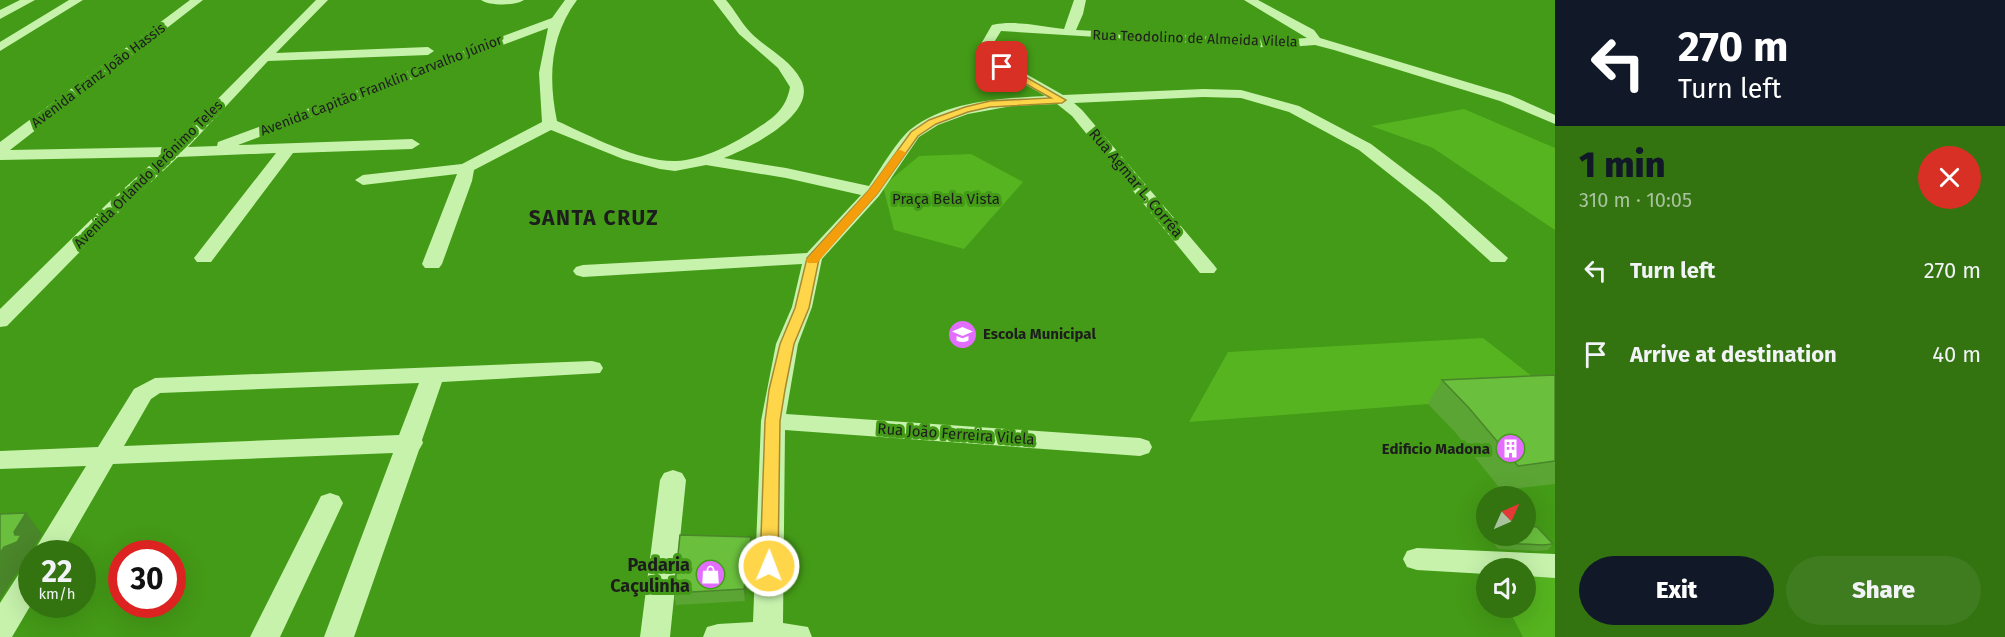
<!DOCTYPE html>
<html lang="en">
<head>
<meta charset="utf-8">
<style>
  body { margin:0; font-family:"Fira Sans",sans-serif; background:#3e7c1f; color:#f1f3f6; height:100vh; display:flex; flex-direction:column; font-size:22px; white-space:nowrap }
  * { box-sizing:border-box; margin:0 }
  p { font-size:20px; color:#a9c39f }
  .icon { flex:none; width:33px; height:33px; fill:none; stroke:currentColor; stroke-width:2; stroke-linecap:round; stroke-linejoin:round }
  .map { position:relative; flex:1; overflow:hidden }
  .details { display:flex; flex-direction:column; background:#337411; width:450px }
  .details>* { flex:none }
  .top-card { background:#111827; color:#fff; overflow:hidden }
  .needle { width:39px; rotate:45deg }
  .buttons { position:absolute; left:1476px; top:486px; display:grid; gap:12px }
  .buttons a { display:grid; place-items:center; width:60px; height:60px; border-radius:50%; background:#337411; box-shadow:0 6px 24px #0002; font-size:30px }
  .speed { position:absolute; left:18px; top:540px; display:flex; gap:12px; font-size:30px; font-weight:700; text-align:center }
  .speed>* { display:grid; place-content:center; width:78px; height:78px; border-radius:50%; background:#337411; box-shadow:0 6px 24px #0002; line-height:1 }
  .speed small { font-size:15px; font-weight:400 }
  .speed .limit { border:9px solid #d22; background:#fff; color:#111 }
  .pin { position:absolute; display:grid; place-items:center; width:51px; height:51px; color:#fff; margin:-26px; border-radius:12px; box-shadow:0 3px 9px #0006 }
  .me { position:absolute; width:66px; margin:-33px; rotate:1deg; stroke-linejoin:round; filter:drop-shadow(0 0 4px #0008) }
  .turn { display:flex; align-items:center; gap:21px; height:126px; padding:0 24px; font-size:27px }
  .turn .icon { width:78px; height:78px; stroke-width:2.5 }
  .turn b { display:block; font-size:42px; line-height:51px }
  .round { display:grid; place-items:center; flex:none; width:63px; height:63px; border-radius:32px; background:#3e7c1f }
  .headline { display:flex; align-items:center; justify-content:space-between; height:102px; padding:0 24px }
  h1 { font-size:36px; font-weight:800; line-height:45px; color:#111827 }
  .action { display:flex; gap:12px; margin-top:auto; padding:12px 24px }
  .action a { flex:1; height:69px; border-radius:36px; background:#111827; color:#fff; font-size:24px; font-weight:800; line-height:69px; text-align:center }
  .action a+a { background:#3e7c1f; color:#f1f3f6 }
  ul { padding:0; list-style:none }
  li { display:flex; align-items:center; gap:18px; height:84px; padding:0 24px }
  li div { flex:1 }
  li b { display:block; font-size:22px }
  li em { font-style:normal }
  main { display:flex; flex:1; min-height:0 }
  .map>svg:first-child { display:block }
  .green { fill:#55b41f }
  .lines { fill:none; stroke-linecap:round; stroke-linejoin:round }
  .minor { fill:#c6f2ac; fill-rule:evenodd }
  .wall { fill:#5ba534 }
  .shaded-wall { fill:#4a862a }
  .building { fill:#6ac03c; stroke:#4a862a; stroke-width:1.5 }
  .route { fill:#ffd54a; stroke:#a68a30; stroke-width:1.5 }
  .slow { fill:#f59e0b }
  .labels { text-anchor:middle; stroke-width:6; stroke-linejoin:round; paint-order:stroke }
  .far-street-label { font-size:14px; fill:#1d1d1d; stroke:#449b17 }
  .street-label { font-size:15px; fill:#1d1d1d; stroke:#449b17 }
  .park-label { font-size:15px; fill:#1c1d1b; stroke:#449b17 }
  .poi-label { font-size:15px; font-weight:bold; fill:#1d1d1d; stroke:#449b17; text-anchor:start }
  .near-poi-label { font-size:18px; font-weight:bold; fill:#1d1d1d; stroke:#449b17; text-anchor:end }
  .district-label { font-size:21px; font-weight:bold; letter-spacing:1.5px; fill:#1d1d1d; stroke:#449b17 }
</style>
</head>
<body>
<main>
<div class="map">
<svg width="1555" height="637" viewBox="0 0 1555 637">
  <rect width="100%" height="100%" fill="#449b17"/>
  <path class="green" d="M1464,109L1555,148V230L1433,148L1371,126Z
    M971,154L1023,182L964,249L894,230L883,186L919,156Z
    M1483,338L1555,394V398L1428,404L1189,422L1228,352Z
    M1485,564L1555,569V637H1523L1508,608H1526V568H1488Z"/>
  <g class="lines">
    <path class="minor" d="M20,0H35L0,19V10Z
      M69,0H83L0,51V42Z
      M190,0H203L10,150L170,147L316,0H328L276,53L428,47L434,51L428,55L268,61L188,147L217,146L218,142L552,18L565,0H577C550,36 548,78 557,121C591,136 638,162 676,161C702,160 731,145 753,131C772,119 786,110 790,87L778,68L739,34L713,0H726C735,10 741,23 751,33C767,49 790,59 801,80C819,114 748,149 724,158L786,168L869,186C879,171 898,139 911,129C947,101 1001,98 1045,96C1021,80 992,74 981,44L992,25C1015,20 1040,26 1064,29L1074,0H1086L1083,14L1076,30L1276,40L1307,38L1244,0H1258L1314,30L1320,38L1510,95L1555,115V124L1500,101L1334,50L1315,45L1276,48L1001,31L993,44L1005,62L1063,95L1203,89L1241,90L1299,106L1371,144L1439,196L1508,258L1505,262H1491L1427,204L1359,150L1289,112L1241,98L1203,97L1074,103L1082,110L1214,265L1217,269L1214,273H1200L1072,116L1057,104L1012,106L968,114L938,125L919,137L879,196L822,259L812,307L798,344L786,414L1140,438L1149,441L1152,447L1149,453L1140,456L785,430L783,623L808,627L812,637H703L707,627L718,624L753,622L761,421L776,344L792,307L802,264L583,277L576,275L573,271L576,267L583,265L807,253L861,195L786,178L706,165L675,171L660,169L623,159L551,130L474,170L472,181L442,264L439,268H425L422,264L457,174L363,185L355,180L363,175L462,164L542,122L539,73L548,28L238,145L412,139L420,144L412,149L293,153L211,262H197L194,258L276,153L178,157L120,211L7,326L0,327V309L108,203L159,157L0,160V142Z
      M481,0H524C516,6 489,6 481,0Z
      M592,361L600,363L603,368L600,373L442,382L422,440L423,443L419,450L354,637H324L393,453L113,464L61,554H32L86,466L0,469V451L98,447L134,389L155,378ZM419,383L399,435L124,446L151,399L160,393Z
      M673,470L682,473L686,480L670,637H640L660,480L664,473Z
      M330,493L339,496L343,503L280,637H250L321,496Z
      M1417,548L1555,554V578L1526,576V568H1486V574L1417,570L1407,567L1403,559L1407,551Z
      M32,565V603L12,637H0V603L22,569Z"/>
  </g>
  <path class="wall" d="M1555,375V484L1501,490L1455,432L1428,404L1442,380Z
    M1489,536H1526L1553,544L1548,550L1538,551L1498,549Z
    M751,549L745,601L676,605L674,593Z"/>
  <path class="shaded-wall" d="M26,513L42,534L32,550L35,554H32V564L20,568L0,599V553L15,535L14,532Z
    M751,537V549L745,601L744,589Z"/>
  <path class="building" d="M1555,375V461L1518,466L1469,408L1442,380Z
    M26,513L14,532L15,535H21L17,542L4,547L0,553V514Z
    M1526,526L1537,527L1553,544L1543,545L1502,543L1497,536H1526Z
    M680,535L751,537L744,589L674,593Z"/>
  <path class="route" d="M999,65H1005L1066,100L1062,103L990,107L968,112L936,124L918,136L877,194L819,259L809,308L794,344L785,390L780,421L778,566L776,571L769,574L763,571L760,566L765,421L769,390L780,344L795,308L807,258L869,190L911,132L929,120L965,107L990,101L1051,98L999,69Z"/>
  <path class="slow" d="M901,150L906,153L877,194L817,263H808L806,260L808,258L869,190L897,151Z"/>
  <defs>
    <symbol id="school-disc" viewBox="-11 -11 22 22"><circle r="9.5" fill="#e26dff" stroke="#449b17"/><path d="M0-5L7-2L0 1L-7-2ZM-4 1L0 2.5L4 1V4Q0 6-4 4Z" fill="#fff"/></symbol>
    <symbol id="building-disc" viewBox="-11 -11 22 22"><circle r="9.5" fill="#e26dff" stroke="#449b17"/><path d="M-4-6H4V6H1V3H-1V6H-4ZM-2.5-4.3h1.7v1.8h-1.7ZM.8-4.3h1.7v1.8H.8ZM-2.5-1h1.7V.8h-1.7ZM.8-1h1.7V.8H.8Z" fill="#fff"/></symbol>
    <symbol id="shop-disc" viewBox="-11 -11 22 22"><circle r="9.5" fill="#e26dff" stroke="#449b17"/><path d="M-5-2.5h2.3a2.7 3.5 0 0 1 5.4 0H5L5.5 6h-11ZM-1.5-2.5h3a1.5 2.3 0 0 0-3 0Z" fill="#fff"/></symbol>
  </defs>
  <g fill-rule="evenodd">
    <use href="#school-disc" x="946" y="318" width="33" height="33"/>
    <use href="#building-disc" x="1494" y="432" width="33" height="33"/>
    <use href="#shop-disc" x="694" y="558" width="33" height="33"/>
  </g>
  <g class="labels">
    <g class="far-street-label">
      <text transform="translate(1195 38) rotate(2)" y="5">Rua Teodolino de Almeida Vilela</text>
      <text transform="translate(98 75) rotate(-37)" y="5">Avenida Franz João Hassis</text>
      <text transform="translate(381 85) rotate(-21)" y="5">Avenida Capitão Franklin Carvalho Júnior</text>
      <text transform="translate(148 174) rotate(-45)" y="5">Avenida Orlando Jerônimo Teles</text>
    </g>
    <g class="street-label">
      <text transform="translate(1136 183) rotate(50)" y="5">Rua Agmar L. Corrêa</text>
      <text transform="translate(956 434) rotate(4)" y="5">Rua João Ferreira Vilela</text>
    </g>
    <g class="park-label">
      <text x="946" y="204">Praça Bela Vista</text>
    </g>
    <g class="poi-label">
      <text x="983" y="339">Escola Municipal</text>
      <text x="1490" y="454" text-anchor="end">Edificio Madona</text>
    </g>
    <g class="near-poi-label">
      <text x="690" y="571">Padaria<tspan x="690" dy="21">Caçulinha</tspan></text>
    </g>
    <g class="district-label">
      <text x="594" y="225">SANTA CRUZ</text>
    </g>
  </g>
</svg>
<div class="buttons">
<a><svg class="needle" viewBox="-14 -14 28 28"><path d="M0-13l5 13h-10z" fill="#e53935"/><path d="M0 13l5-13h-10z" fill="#a9c39f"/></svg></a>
<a><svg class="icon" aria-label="sound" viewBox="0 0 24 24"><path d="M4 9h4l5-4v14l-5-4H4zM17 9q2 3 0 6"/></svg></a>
</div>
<div class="speed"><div>22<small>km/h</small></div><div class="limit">30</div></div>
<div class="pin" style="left:1002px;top:67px;background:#d93025"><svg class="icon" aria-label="arrive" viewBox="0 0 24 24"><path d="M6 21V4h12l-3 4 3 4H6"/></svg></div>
<svg class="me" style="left:769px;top:566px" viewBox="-20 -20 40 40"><circle r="17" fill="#ffd54a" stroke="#fff" stroke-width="3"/><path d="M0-11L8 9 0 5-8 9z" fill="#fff"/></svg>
</div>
<section class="details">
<div class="top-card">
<div class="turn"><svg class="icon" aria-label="left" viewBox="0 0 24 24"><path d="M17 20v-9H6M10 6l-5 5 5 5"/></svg><div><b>270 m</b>Turn left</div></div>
</div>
<div class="headline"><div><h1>1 min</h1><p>310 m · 10:05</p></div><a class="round" style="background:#d93025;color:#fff"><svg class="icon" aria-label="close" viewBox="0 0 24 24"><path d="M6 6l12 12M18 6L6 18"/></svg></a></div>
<ul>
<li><svg class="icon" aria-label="left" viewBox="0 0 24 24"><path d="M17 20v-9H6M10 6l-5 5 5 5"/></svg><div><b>Turn left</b></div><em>270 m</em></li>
<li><svg class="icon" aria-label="arrive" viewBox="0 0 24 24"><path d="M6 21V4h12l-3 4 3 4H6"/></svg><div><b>Arrive at destination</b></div><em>40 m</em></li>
</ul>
<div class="action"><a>Exit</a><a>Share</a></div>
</section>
</main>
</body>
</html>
